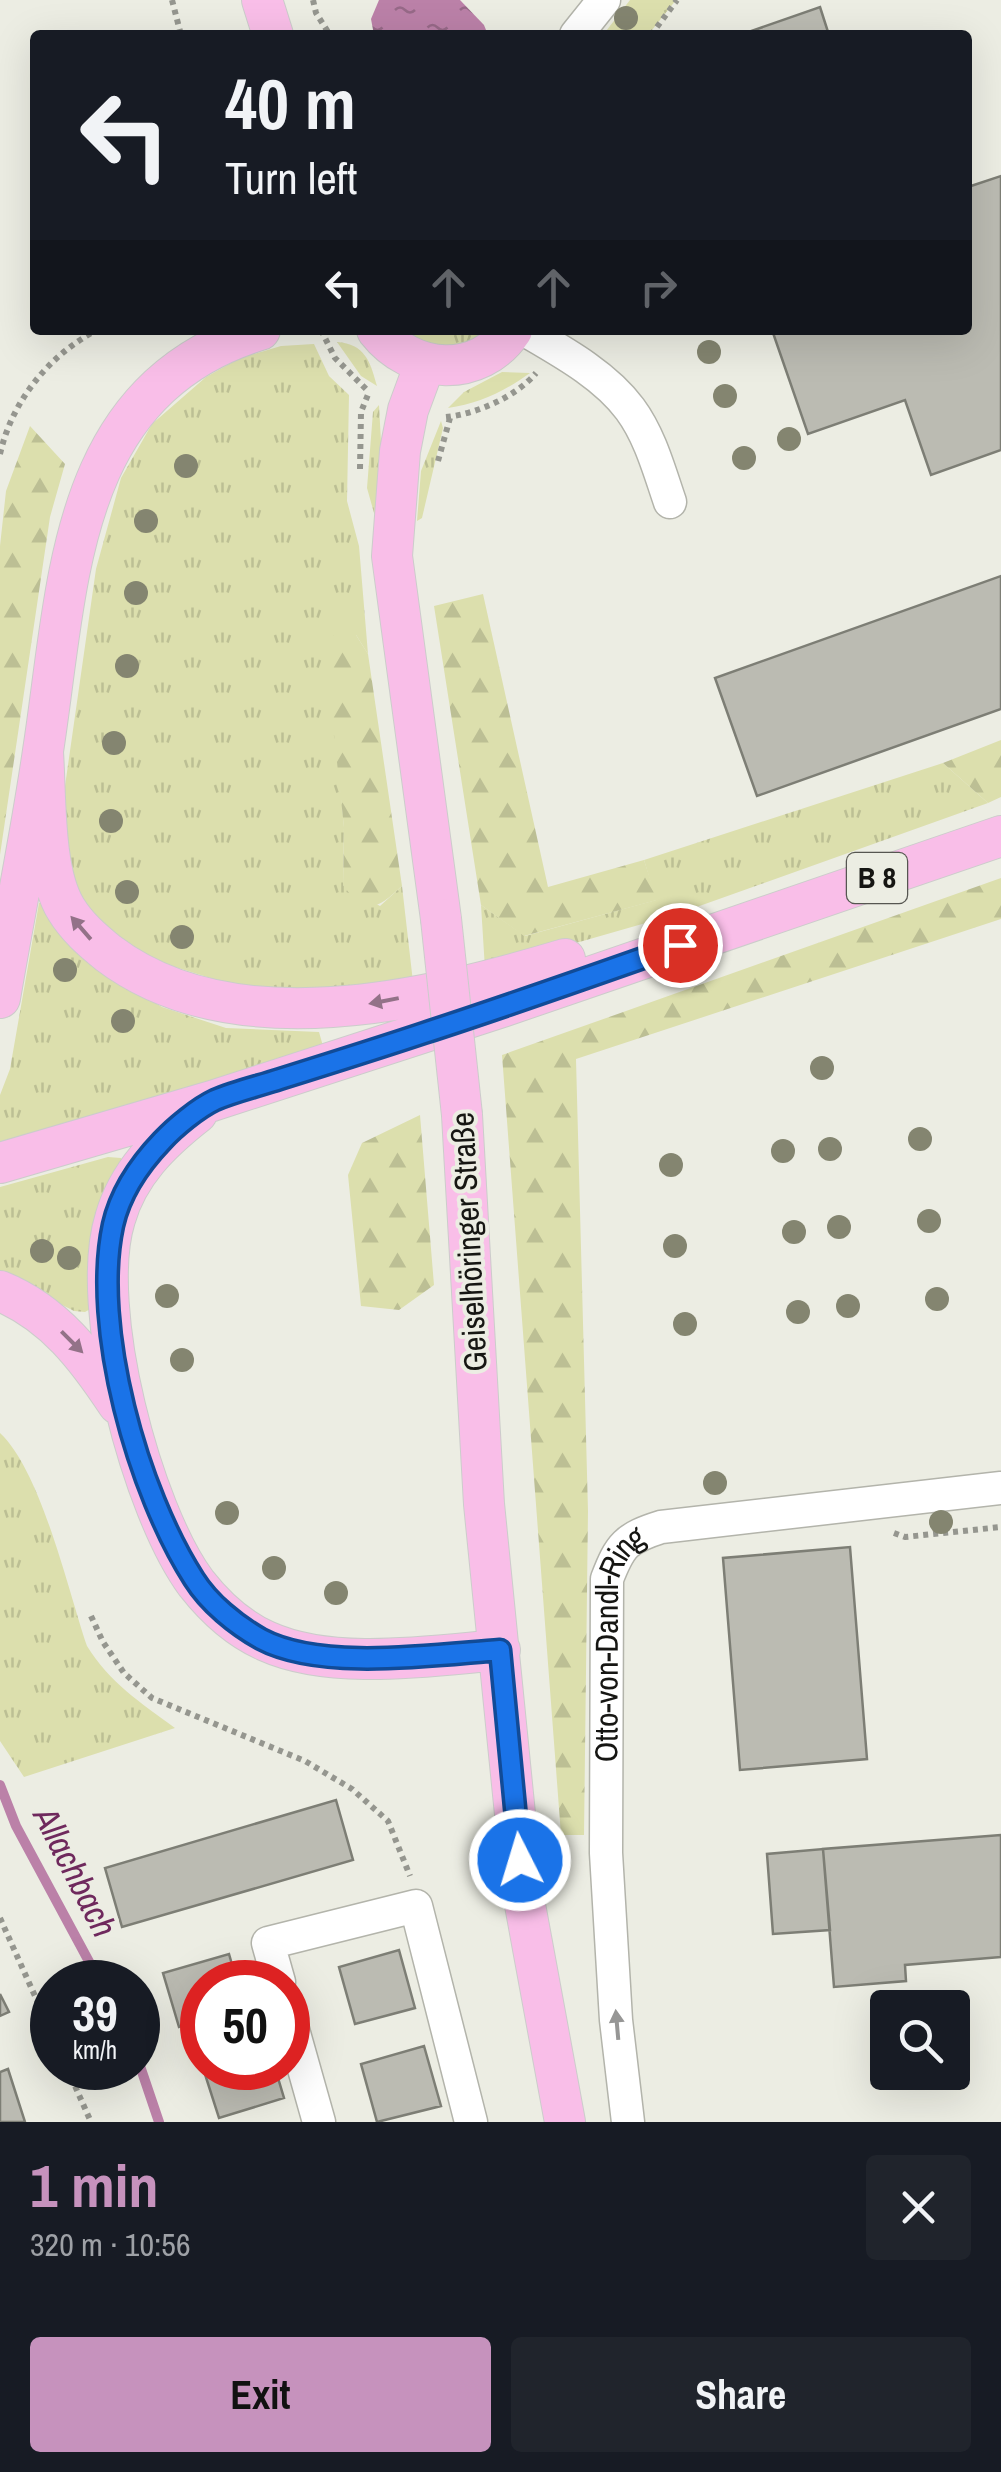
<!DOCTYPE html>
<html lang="en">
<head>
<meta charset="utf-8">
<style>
  body { margin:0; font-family:"Archivo Narrow",sans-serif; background:#20242c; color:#f1f3f6; height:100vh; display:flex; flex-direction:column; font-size:38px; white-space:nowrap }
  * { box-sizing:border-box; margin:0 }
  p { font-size:32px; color:#9ea1a6 }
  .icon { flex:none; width:55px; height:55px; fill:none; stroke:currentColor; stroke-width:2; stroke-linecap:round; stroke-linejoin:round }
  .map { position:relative; height:2122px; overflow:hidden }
  .side { display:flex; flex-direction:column; background:#171b24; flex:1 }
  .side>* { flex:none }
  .banner { position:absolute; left:30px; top:30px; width:942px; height:305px; border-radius:10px; box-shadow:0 10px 40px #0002; background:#171b24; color:#f1f3f6; overflow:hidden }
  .fabs { position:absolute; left:870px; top:1990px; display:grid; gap:20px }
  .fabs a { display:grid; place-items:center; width:100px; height:100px; border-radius:10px; background:#171b24; box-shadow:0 10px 40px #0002; font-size:50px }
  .speed { position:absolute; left:30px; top:1960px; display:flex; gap:20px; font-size:50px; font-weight:700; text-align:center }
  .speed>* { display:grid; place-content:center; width:130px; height:130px; border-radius:50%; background:#171b24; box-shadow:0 10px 40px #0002; line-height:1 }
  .speed small { font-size:25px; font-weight:400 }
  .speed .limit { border:15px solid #d22; background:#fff; color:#111 }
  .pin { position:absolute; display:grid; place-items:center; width:85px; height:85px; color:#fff; margin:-42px; border:5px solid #fff; border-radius:50%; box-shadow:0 2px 10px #0007 }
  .me { position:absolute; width:110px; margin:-55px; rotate:355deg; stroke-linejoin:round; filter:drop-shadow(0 0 8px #0008) }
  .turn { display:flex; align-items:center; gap:35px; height:210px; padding:0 30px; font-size:45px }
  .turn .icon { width:130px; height:130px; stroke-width:2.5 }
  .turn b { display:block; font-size:70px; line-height:85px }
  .lanes { display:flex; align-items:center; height:95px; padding:0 30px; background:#0003; justify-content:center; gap:50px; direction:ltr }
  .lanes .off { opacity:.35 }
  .round { display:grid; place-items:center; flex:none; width:105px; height:105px; border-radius:10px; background:#20242c }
  .overview { display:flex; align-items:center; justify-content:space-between; height:170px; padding:0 30px }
  h1 { font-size:60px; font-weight:700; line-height:75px; color:#c692bd }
  .action { display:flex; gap:20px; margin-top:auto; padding:20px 30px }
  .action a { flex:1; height:115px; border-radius:10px; background:#c692bd; color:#111; font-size:40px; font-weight:700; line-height:115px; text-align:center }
  .action a+a { background:#20242c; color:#f1f3f6 }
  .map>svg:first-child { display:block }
  .grass { fill:url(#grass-tufts) }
  .forest { fill:url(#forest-firs) }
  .water { fill:url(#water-ripples) }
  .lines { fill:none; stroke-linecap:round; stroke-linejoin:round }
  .stream { stroke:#bb81a8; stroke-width:10 }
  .building { fill:#bbbbb2; stroke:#7d7e75; stroke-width:2.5 }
  .minor-casing { stroke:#b3b4ab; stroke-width:35 }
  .major-casing { stroke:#cccccb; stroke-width:42 }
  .path { stroke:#95968f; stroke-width:6; stroke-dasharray:5 5; stroke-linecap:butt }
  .minor { stroke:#fff; stroke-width:32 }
  .major { stroke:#f9bee8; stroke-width:40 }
  .major-bridge-casing { stroke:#cccccb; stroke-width:42; stroke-linecap:butt }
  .major-bridge { stroke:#f9bee8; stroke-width:40 }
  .tree { fill:#848570 }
  .oneway { fill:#937288 }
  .oneway2 { fill:#969695 }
  .route-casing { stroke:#114b97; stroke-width:25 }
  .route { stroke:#1a73e8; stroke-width:18 }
  .labels { text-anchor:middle; stroke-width:8; stroke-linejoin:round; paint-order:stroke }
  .shield { fill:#ecede3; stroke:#565651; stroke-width:2.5 }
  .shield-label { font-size:30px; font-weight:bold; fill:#161613 }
  .street-label { font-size:32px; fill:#161613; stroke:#ecede3 }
  .water-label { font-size:35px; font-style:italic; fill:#6f295d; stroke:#ecede3 }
</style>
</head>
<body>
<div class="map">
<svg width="1001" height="2122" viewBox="0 0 1001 2122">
  <defs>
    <pattern id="grass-tufts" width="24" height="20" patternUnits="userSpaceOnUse" patternTransform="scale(2.5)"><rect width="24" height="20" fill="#dcdfad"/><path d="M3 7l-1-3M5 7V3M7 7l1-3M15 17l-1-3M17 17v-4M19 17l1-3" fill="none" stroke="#bcbf94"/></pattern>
    <pattern id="forest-firs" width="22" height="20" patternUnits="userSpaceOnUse" patternTransform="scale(2.5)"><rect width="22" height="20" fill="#dcdfad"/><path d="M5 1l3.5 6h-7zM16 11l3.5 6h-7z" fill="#bcbf94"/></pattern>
    <pattern id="water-ripples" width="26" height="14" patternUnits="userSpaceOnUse" patternTransform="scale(2.5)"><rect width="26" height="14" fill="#bb81a8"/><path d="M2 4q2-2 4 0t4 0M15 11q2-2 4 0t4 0" fill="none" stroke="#976988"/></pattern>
  </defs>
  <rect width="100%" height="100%" fill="#ecede3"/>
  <path class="grass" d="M630,0H676L648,35H603Z
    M396,330H488L479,339L436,350Z
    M337,342C365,344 370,361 377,386L361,376Z
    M314,344L329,376L349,395L347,501L359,546L368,654L356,635L338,760L344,827L343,885L380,906L402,886L413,982L258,993L143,957L101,923L81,896L65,858L63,800L96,569L121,478L152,424L206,377L240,358L281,346Z
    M502,372L530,373C505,391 479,404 448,408L464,392Z
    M379,405L381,442L376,520L367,488L373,412Z
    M441,421L443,428L422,518L417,521L421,471Z
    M943,763L988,803L677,914L485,969L481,905L525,936L656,900L644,860Z
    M39,903H46L121,982L162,1007L226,1028L319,1032L323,1046L0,1146V1095L10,1069Z
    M108,1157L121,1158L124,1163L92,1308L85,1312L74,1311L0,1273V1187Z
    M0,1433C41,1471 68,1590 87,1646C109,1682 141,1703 175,1728L24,1777L0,1741Z"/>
  <path class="forest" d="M30,426L65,464L50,517L0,855V546L6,491Z
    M483,594L548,887L644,860L657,900L524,936L481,905L434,606Z
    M337,630L356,635L368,654L402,886C387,899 380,909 359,906L343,885L344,827L325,651Z
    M1001,740V797L988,803L943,763Z
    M1001,878V919L576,1059L588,1511L584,1835H561L502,1055Z
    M420,1115L434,1285L399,1310L361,1306L348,1175L362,1143Z"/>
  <path class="water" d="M379,0H460L484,25L488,35H374L371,19Z"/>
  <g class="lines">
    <path class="stream" d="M0,1785L16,1826L100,1982
      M138,2060L159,2122"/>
  </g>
  <path class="building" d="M820,7L829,35H740Z
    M1001,176V450L931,475L905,400L808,434L772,330H968V187Z
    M1001,576V709L757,796L715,678Z
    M850,1547L867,1759L740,1770L723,1558Z
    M336,1800L353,1860L122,1927L105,1868Z
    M1001,1835V1957L905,1965L906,1981L834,1987L823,1849Z
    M823,1849L830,1930L773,1934L767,1854Z
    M399,1950L415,2008L355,2024L339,1967Z
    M229,1954L237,1982H202V2019L179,2027L163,1973Z
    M0,1994L9,2012L0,2016Z
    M424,2046L441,2106L377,2122L361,2064Z
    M203,2068H275L284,2098L219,2118Z
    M8,2069L25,2122H0V2072Z"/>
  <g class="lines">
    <defs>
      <g id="minor">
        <path d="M576,35L604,0"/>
        <path d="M525,330C561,351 605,375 630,409C650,436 659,470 670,502"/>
        <path d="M279,1982L268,1943L416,1906L471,2122"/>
        <path d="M288,2012L319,2122"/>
        <path id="s1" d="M628,2122L616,2020L606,1853L607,1579C620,1545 626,1538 661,1527L1001,1488"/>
      </g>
      <path id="major" d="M262,0L273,35
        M377,330C412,375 479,379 512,330
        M425,364L408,410L400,451L392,556L441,919
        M43,752C46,795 43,872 66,909C77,927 92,940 108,953C233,1048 428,1000 565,959
        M0,998C14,916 31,834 43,751C69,584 66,390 260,330
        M197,1113C160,1142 128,1173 115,1219C88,1307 142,1510 196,1583C214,1606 239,1629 266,1641C332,1671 429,1656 500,1650
        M462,1115L484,1504L523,1894L565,2122
        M0,1163L212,1101L502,1007L1001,836
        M0,1291C54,1313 87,1357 118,1404"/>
    </defs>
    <use href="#minor" class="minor-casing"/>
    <use href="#major" class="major-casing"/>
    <path class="path" d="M172,0L181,35
      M313,0L316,13L330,35
      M651,35L677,0
      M321,330L335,358L369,392
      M446,417C476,414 516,397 536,373
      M0,454C12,401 49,355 97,330
      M438,461L450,418
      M360,469L361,412L369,392
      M894,1533L905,1537L1001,1527
      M91,1616L103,1642L124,1673L152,1698L305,1761L352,1789L388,1821L410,1876
      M0,1918L52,2034
      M67,2068L91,2122"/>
    <use href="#minor" class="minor"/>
    <use href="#major" class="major"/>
    <defs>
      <path id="major-bridge" d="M441,919L462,1115"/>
    </defs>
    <use href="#major-bridge" class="major-bridge-casing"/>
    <use href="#major-bridge" class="major-bridge"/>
  </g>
  <g class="tree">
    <circle cx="626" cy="18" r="12"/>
    <circle cx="709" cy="352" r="12"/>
    <circle cx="725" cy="396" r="12"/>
    <circle cx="789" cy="439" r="12"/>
    <circle cx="744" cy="458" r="12"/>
    <circle cx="186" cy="466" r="12"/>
    <circle cx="146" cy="521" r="12"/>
    <circle cx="136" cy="593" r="12"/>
    <circle cx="127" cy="666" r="12"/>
    <circle cx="114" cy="743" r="12"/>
    <circle cx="111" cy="821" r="12"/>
    <circle cx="127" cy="892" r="12"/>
    <circle cx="182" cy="937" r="12"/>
    <circle cx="65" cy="970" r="12"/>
    <circle cx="123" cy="1021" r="12"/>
    <circle cx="822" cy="1068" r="12"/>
    <circle cx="920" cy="1139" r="12"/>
    <circle cx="830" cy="1149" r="12"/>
    <circle cx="783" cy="1151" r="12"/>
    <circle cx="671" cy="1165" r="12"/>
    <circle cx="929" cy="1221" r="12"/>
    <circle cx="839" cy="1227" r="12"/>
    <circle cx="794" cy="1232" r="12"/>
    <circle cx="675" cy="1246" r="12"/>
    <circle cx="42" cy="1251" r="12"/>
    <circle cx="69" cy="1258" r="12"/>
    <circle cx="167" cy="1296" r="12"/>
    <circle cx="937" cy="1299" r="12"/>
    <circle cx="848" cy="1306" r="12"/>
    <circle cx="798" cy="1312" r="12"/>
    <circle cx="685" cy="1324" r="12"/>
    <circle cx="182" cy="1360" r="12"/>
    <circle cx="715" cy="1483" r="12"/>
    <circle cx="227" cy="1513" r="12"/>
    <circle cx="941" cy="1522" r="12"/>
    <circle cx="274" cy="1568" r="12"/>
    <circle cx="336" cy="1593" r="12"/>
  </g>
  <defs><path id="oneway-solid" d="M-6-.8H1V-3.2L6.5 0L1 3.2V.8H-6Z" transform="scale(2.5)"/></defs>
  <g class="oneway">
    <use href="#oneway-solid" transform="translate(81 928) rotate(-131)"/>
    <use href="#oneway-solid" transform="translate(384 1001) rotate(169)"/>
    <use href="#oneway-solid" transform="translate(72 1342) rotate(45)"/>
  </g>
  <use class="oneway2" href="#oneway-solid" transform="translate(617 2025) rotate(-95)"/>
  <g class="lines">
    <defs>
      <path id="route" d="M520,1860L500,1650C433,1655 321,1671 261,1639C236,1625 209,1603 194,1579C138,1492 91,1327 113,1225C120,1194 140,1164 162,1141C175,1127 198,1108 215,1100C236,1091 259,1086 280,1079C328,1064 376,1049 424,1033C510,1005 595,975 680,945"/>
    </defs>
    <use href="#route" class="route-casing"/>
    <use href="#route" class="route"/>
  </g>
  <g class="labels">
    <rect class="shield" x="847" y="853" width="60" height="50" rx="8"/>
    <g class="shield-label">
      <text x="877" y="888">B 8</text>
    </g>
    <g class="street-label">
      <text transform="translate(469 1242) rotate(-93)" y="11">Geiselhöringer Straße</text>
      <text dy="11" stroke="none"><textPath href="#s1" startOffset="482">Otto-von-Dandl-Ring</textPath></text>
    </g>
    <g class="water-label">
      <text transform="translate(75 1872) rotate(63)" y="12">Allachbach</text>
    </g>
  </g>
</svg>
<div class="fabs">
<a><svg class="icon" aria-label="search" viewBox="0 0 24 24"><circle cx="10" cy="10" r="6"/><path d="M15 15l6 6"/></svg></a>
</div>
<div class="speed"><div>39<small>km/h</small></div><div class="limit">50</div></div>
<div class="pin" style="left:680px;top:945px;background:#d93025"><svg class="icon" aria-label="arrive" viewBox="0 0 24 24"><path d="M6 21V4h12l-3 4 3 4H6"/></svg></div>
<svg class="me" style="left:520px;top:1860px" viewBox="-20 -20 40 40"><circle r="17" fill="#1a73e8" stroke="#fff" stroke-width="3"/><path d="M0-11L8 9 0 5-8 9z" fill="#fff"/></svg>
<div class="banner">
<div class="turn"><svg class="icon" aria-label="left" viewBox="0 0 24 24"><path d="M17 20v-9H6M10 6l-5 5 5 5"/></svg><div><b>40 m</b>Turn left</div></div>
<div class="lanes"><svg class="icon" aria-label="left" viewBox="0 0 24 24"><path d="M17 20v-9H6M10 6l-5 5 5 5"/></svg><svg class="icon off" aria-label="ahead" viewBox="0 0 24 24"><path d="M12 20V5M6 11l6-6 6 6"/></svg><svg class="icon off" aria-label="ahead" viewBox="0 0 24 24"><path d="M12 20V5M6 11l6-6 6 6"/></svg><svg class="icon off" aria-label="right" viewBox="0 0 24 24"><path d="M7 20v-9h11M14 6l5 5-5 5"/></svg></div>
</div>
</div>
<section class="side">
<div class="overview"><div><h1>1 min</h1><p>320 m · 10:56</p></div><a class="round"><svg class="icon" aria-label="close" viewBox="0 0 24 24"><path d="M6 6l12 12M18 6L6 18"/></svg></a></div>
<div class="action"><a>Exit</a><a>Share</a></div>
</section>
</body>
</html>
